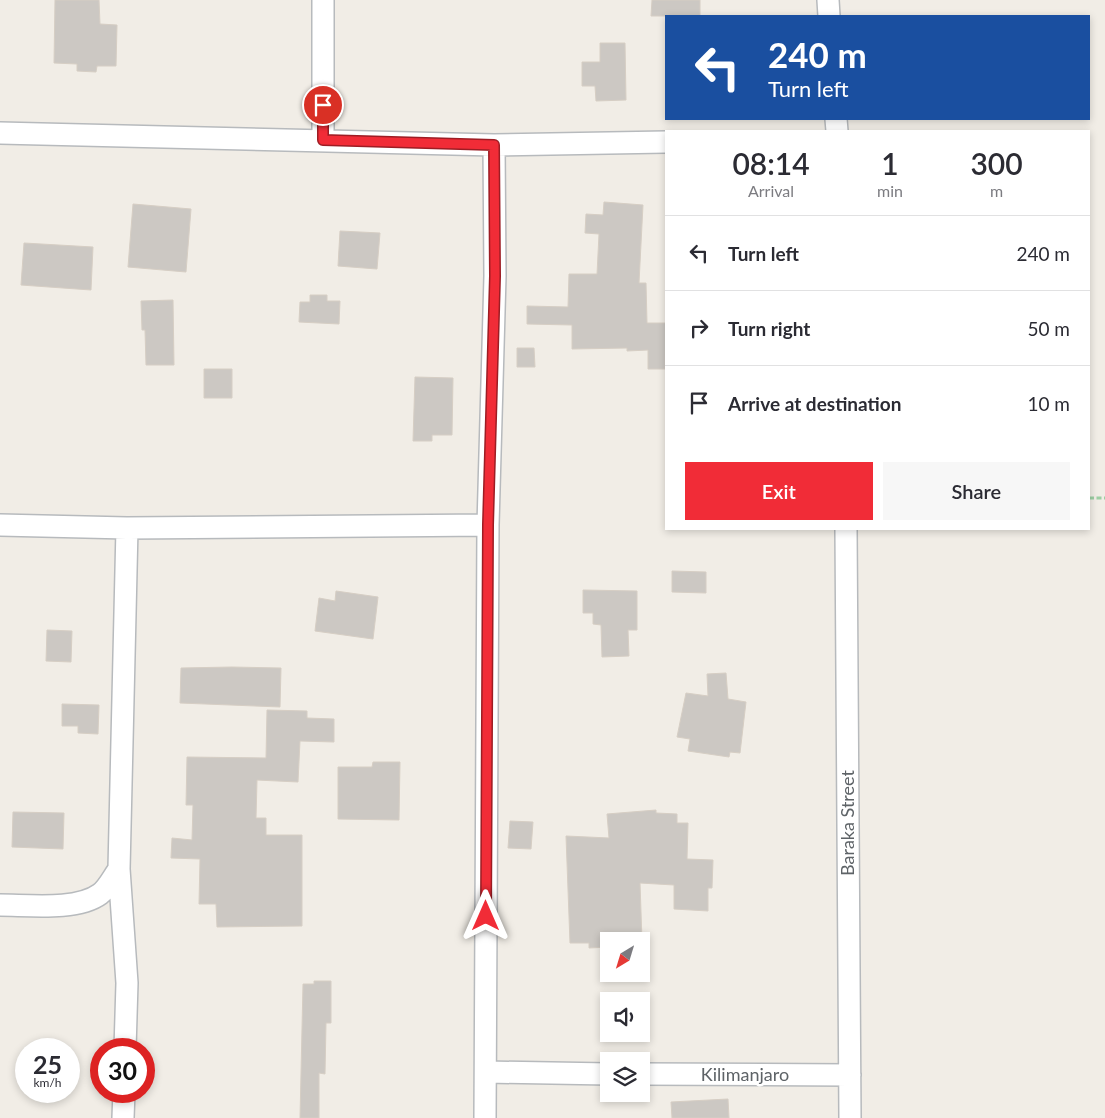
<!DOCTYPE html>
<html lang="en">
<head>
<meta charset="utf-8">
<style>
  body { margin:0; font-family:Lato,sans-serif; background:#f7f7f7; color:#2b2b33; height:100vh; display:flex; flex-direction:column; font-size:19px; white-space:nowrap }
  * { box-sizing:border-box; margin:0 }
  p { font-size:16px; color:#7c7c81 }
  .icon { flex:none; width:28px; height:28px; fill:none; stroke:currentColor; stroke-width:2; stroke-linecap:round; stroke-linejoin:round }
  .map { position:relative; flex:1; overflow:hidden }
  .panel { position:absolute; left:665px; top:130px; width:425px; height:400px; display:flex; flex-direction:column; background:#fff; border-radius:0px; box-shadow:0 2px 8px #0003 }
  .panel>* { flex:none }
  .top-card { position:absolute; left:665px; top:15px; width:425px; height:105px; border-radius:0px; box-shadow:0 2px 8px #0003; background:#1a4fa0; color:#fff; overflow:hidden }
  .needle { width:32px; rotate:218deg }
  .tools { position:absolute; left:600px; top:932px; display:grid; gap:10px }
  .tools a { display:grid; place-items:center; width:50px; height:50px; border-radius:0px; background:#fff; box-shadow:0 2px 8px #0003; font-size:25px }
  .speed { position:absolute; left:15px; top:1038px; display:flex; gap:10px; font-size:25px; font-weight:700; text-align:center }
  .speed>* { display:grid; place-content:center; width:65px; height:65px; border-radius:50%; background:#fff; box-shadow:0 2px 8px #0003; line-height:1 }
  .speed small { font-size:12px; font-weight:400 }
  .speed .limit { border:8px solid #d22; background:#fff; color:#111 }
  .pin { position:absolute; display:grid; place-items:center; width:42px; height:42px; color:#fff; margin:-21px; border:2px solid #fff; border-radius:50%; box-shadow:0 1px 5px #0007 }
  .me { position:absolute; width:55px; margin:-28px; rotate:0deg; stroke-linejoin:round; filter:drop-shadow(0 0 4px #0008) }
  .turn { display:flex; align-items:center; gap:18px; height:105px; padding:0 20px; font-size:22px }
  .turn .icon { width:65px; height:65px; stroke-width:2.5 }
  .turn b { display:block; font-size:35px; line-height:42px }
  .eta { display:flex; justify-content:space-evenly; align-items:center; height:85px; text-align:center }
  .eta b { font-size:30px; font-weight:600; line-height:35px }
  .primary-button { display:flex; gap:10px; margin-top:auto; padding:10px 20px }
  .primary-button a { flex:1; height:58px; border-radius:0px; background:#f12c37; color:#fff; font-size:20px; font-weight:600; line-height:58px; text-align:center }
  .primary-button a+a { background:#f7f7f7; color:#2b2b33 }
  ul { padding:0; list-style:none }
  li { display:flex; align-items:center; gap:15px; height:75px; padding:0 20px; border-top:1px solid #e1e1e2 }
  li div { flex:1 }
  li b { display:block; font-size:19px }
  li em { font-style:normal }
  .map>svg:first-child { display:block }
  .building { fill:#ccc8c3; stroke:#d6cec4 }
  .lines { fill:none; stroke-linecap:round; stroke-linejoin:round }
  .minor-casing { stroke:#b7babd; stroke-width:24 }
  .path { stroke:#9dcfa4; stroke-width:3; stroke-dasharray:5 2.5; stroke-linecap:butt }
  .minor { stroke:#fff; stroke-width:21 }
  .route-casing { stroke:#9d1d24; stroke-width:12 }
  .route { stroke:#f12c37; stroke-width:9 }
  .labels { text-anchor:middle; stroke-width:5; stroke-linejoin:round; paint-order:stroke }
  .street-label { font-size:18px; fill:#5e6367; stroke:#fff }
</style>
</head>
<body>
<div class="map">
<svg width="1105" height="1118" viewBox="0 0 1105 1118">
  <rect width="100%" height="100%" fill="#f1ede6"/>
  <path class="building" d="M55,0H99L100,24L117,25L116,66H97L96,72L77,71V64L54,63Z
    M652,0H700V16H651Z
    M600,43H625L626,100L596,101L595,86H582V62H600Z
    M604,202L643,205L639,283H646L647,323H666L665,369H648V350L627,351V348L572,349V325L527,324V306L568,307L569,274H597L599,234L585,233L586,214L603,215Z
    M133,204L191,209L186,272L128,267Z
    M340,231L380,233L377,269L338,266Z
    M24,243L93,247L91,290L21,285Z
    M310,295H327V301H340L339,324L299,322L300,302H310Z
    M173,300L174,365H146L145,330H142L141,301Z
    M517,348H534L535,367H517Z
    M204,369H232V398H204Z
    M415,377L453,378L452,435H432V441H413Z
    M672,571L706,572V593L672,592Z
    M583,590L637,591V630H628L629,656L602,657L601,625L593,624V613H583Z
    M336,591L378,597L373,639L315,631L319,598L335,601Z
    M47,630L72,631L71,662L46,661Z
    M232,667L281,668L280,707L180,703L181,668Z
    M726,673L728,699L746,702L740,753L730,752L729,757L688,751L690,739L677,737L686,693L708,696L707,674Z
    M62,704L99,705L98,734L78,733V726H62Z
    M267,710L307,711V718L334,719V742L300,741L298,782L257,780L256,818H266V835H302V926L217,927L216,904H199L200,859L171,858L172,838L192,840L193,805H186L187,757L266,758Z
    M373,762H400L399,820L338,819V767H372Z
    M656,810V813L677,814V823H688L687,859L713,860L712,888H708V911L674,909V885L640,883L642,941H609V947L589,948V943H570L566,836L609,838L607,814Z
    M13,812L64,813L63,849L12,847Z
    M510,821L533,822L531,849L508,848Z
    M314,981H331V1023H326L325,1074L319,1073V1118H300L303,984H314Z
    M728,1099L729,1118H672L671,1102Z"/>
  <g class="lines">
    <defs>
      <path id="minor" d="M323,0V140
        M828,0L829,16
        M836,119L837,131
        M0,133L494,145L666,142
        M0,525L127,528L488,525
        M846,529L850,1118
        M0,905C28,905 77,911 100,894C108,888 113,877 119,869
        M125,1049L127,983L119,869L127,528
        M486,1072L609,1074
        M641,1074L850,1075
        M123,1118L124,1091
        M485,1118L488,525L495,276L494,145"/>
    </defs>
    <use href="#minor" class="minor-casing"/>
    <path class="path" d="M1089,498H1105"/>
    <use href="#minor" class="minor"/>
  </g>
  <g class="lines">
    <defs>
      <path id="route" d="M323,105V140L494,145L495,276L488,525L486,916"/>
    </defs>
    <use href="#route" class="route-casing"/>
    <use href="#route" class="route"/>
  </g>
  <g class="labels">
    <g class="street-label">
      <text transform="translate(848 823) rotate(-90)" y="6">Baraka Street</text>
      <text x="745" y="1081">Kilimanjaro</text>
    </g>
  </g>
</svg>
<div class="tools">
<a><svg class="needle" viewBox="-14 -14 28 28"><path d="M0-13l5 13h-10z" fill="#e53935"/><path d="M0 13l5-13h-10z" fill="#7c7c81"/></svg></a>
<a><svg class="icon" aria-label="sound" viewBox="0 0 24 24"><path d="M4 9h4l5-4v14l-5-4H4zM17 9q2 3 0 6"/></svg></a>
<a><svg class="icon" aria-label="layers" viewBox="0 0 24 24"><path d="M12 4l9 5-9 5-9-5zM3 14l9 5 9-5"/></svg></a>
</div>
<div class="speed"><div>25<small>km/h</small></div><div class="limit">30</div></div>
<div class="pin" style="left:323px;top:105px;background:#d93025"><svg class="icon" aria-label="arrive" viewBox="0 0 24 24"><path d="M6 21V4h12l-3 4 3 4H6"/></svg></div>
<svg class="me" style="left:486px;top:916px" viewBox="-20 -20 40 40"><path d="M0-17L14 15 0 8-14 15z" fill="#f12c37" stroke="#fff" stroke-width="4"/></svg>
<div class="top-card">
<div class="turn"><svg class="icon" aria-label="left" viewBox="0 0 24 24"><path d="M17 20v-9H6M10 6l-5 5 5 5"/></svg><div><b>240 m</b>Turn left</div></div>
</div>
<section class="panel">
<div class="eta">
<div><b>08:14</b><p>Arrival</p></div>
<div><b>1</b><p>min</p></div>
<div><b>300</b><p>m</p></div>
</div>
<ul>
<li><svg class="icon" aria-label="left" viewBox="0 0 24 24"><path d="M17 20v-9H6M10 6l-5 5 5 5"/></svg><div><b>Turn left</b></div><em>240 m</em></li>
<li><svg class="icon" aria-label="right" viewBox="0 0 24 24"><path d="M7 20v-9h11M14 6l5 5-5 5"/></svg><div><b>Turn right</b></div><em>50 m</em></li>
<li><svg class="icon" aria-label="arrive" viewBox="0 0 24 24"><path d="M6 21V4h12l-3 4 3 4H6"/></svg><div><b>Arrive at destination</b></div><em>10 m</em></li>
</ul>
<div class="primary-button"><a>Exit</a><a>Share</a></div>
</section>
</div>
</body>
</html>
